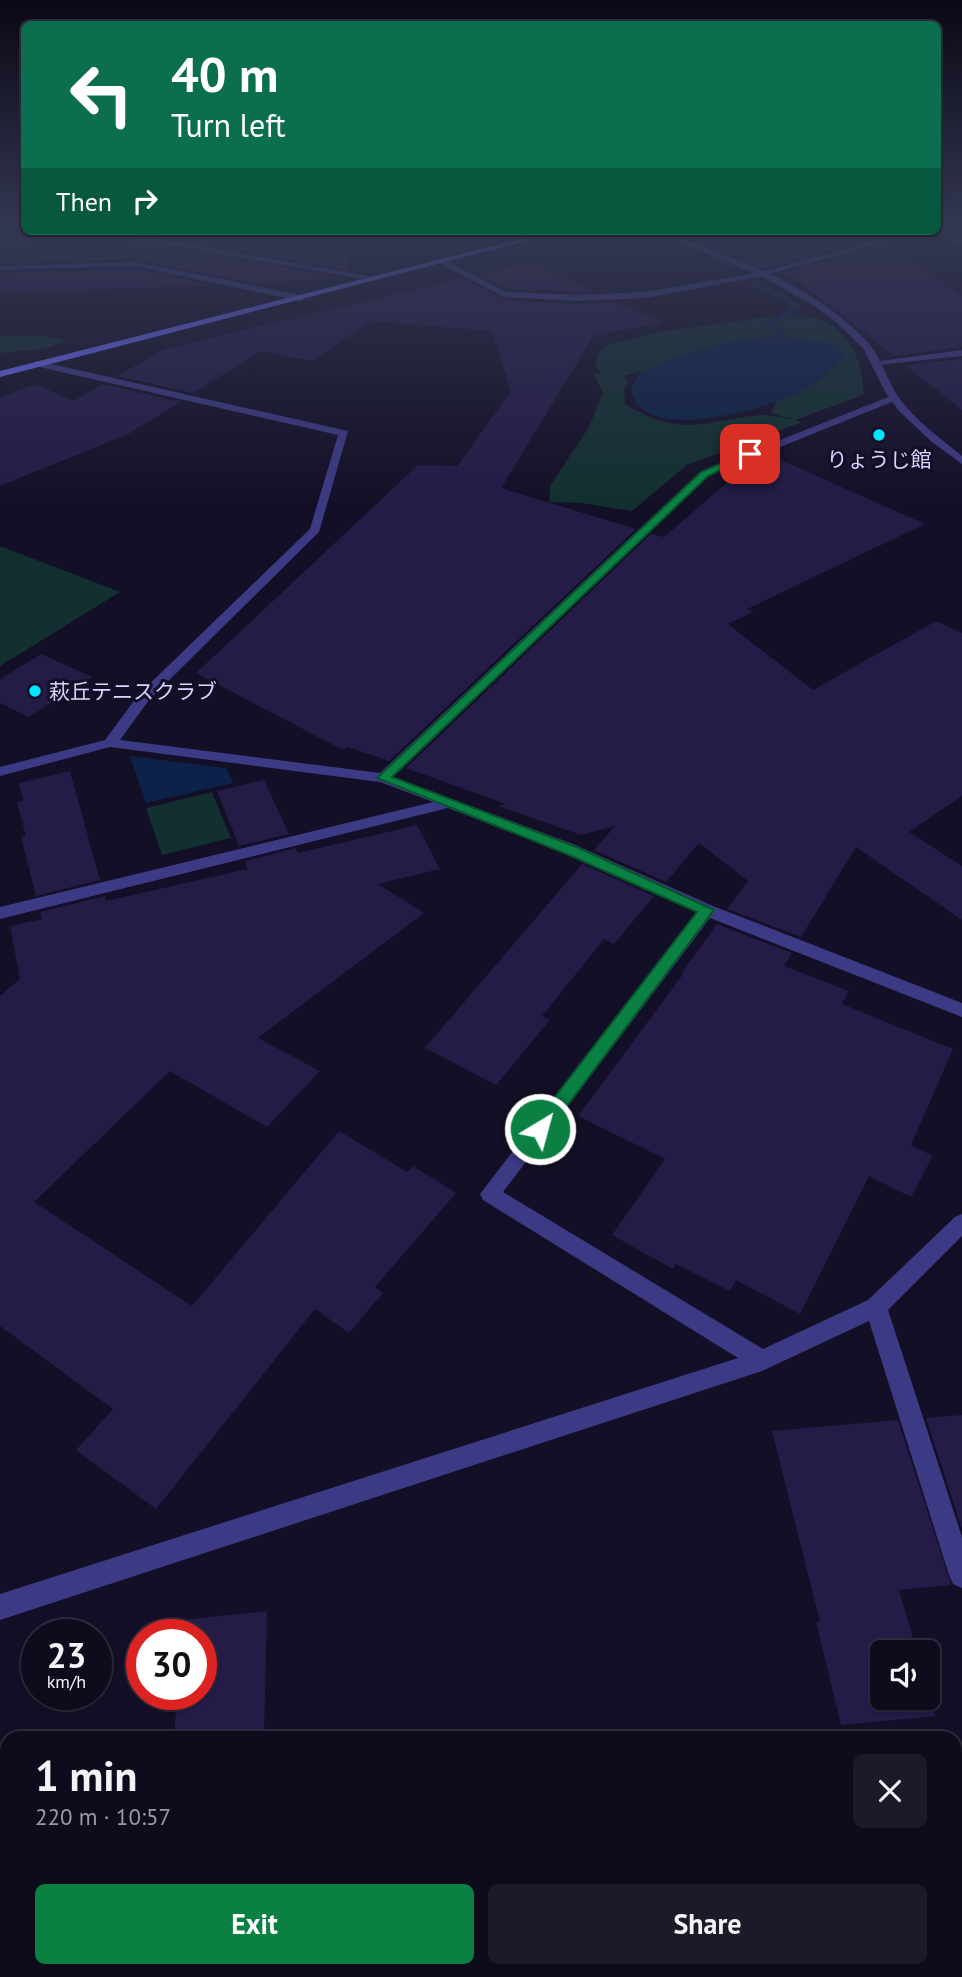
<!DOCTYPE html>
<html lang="en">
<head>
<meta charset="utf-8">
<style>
  :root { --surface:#0e0b1c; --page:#1c1929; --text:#f1f3f6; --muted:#9b9ba3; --line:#2e2b3b; --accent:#0b8043 }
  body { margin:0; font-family:"PT Sans","Noto Sans JP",sans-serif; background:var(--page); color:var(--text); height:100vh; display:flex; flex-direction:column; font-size:26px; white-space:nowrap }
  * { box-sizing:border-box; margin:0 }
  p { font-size:23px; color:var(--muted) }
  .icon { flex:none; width:38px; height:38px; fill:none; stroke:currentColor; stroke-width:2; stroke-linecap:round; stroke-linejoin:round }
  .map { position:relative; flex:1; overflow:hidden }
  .drawer { position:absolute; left:0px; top:1731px; width:962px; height:247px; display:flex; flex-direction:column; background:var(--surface); border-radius:21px 21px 0 0; box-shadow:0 2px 5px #0004,0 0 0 2px var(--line) }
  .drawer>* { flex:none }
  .hud { position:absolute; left:21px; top:21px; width:920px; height:214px; border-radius:10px; box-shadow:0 2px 5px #0004,0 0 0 2px var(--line); background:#0b6e4f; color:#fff; overflow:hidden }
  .tools { position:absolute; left:870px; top:1640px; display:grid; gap:14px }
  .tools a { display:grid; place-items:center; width:70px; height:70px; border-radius:10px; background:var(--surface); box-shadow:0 2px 5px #0004,0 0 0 2px var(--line); font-size:35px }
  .speed { position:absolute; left:21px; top:1619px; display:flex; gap:14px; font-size:35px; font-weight:700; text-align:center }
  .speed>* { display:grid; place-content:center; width:91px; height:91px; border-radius:50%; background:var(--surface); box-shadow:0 2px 5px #0004,0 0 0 2px var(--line); line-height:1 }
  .speed small { font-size:18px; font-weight:400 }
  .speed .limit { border:10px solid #d22; background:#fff; color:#111 }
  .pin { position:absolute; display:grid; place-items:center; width:60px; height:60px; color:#fff; margin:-30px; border-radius:14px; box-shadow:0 4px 10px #0006 }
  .me { position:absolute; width:77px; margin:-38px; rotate:37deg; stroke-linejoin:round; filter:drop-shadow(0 0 5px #0008) }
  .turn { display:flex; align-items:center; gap:24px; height:147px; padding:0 35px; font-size:32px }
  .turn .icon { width:91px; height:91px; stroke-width:2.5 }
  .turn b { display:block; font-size:49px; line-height:60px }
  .then { display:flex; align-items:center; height:66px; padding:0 35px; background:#0003; gap:14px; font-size:26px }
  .round { display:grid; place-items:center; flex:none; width:74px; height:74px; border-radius:10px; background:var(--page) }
  .head { display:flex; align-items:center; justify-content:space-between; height:119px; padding:0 35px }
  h1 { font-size:42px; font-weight:700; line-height:52px }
  .button { display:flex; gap:14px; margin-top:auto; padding:14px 35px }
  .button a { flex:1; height:80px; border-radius:10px; background:var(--accent); color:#fff; font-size:28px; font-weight:700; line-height:80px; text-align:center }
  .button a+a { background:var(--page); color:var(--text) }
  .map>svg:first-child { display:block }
</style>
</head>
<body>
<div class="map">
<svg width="962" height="1977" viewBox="0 0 962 1977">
  <rect width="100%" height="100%" fill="#130f26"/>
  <g fill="#12302f" fill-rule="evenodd">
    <path d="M767 317C782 318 803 314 818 319 848 328 866 366 863 395L795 420 802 422 687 465 632 511 581 503 549 502 550 486 589 427 603 393 594 374 601 373 596 366 597 355 609 344 666 331ZM706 354 778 398 771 413 792 419C782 419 771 414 760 415 701 422 681 438 625 404L624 389 628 381 624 376Z"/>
    <polygon points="33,335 68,340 44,349 0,353 0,336"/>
    <polygon points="0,546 120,592 0,666"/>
    <polygon points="212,792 231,838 162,855 146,808"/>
  </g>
  <g fill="#0c2248">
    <path d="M783 336 837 345 845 357C834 368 822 380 808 388 774 406 668 439 638 405 635 401 633 394 631 390L639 373C684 353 733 337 783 336Z"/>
    <polygon points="130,756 226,768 233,783 146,803"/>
  </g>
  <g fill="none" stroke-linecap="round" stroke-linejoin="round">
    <g fill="#0c2248" fill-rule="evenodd">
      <polygon points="756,231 769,231 723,244 768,264 768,268 762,268 712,243"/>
      <polygon points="753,281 759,281 803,306 776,324 786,338 780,338 767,323 793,306 753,285"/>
    </g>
  </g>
  <g fill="#241b47">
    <polygon points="88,231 259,231 242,241 348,256 347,270 153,235 115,241 153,245 343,278 253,283 134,259 0,263 0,240"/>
    <polygon points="683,231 869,231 879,237 769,267"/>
    <polygon points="888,244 962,295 962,347 894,356 796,279 783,273"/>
    <polygon points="530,262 595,292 507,289 478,274"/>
    <polygon points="134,269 212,285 0,293 0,273"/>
    <polygon points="463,278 504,300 578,304 617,302 664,323 594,335 501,488 636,529 389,761 348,747 343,750 196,673 418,465 457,466 511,392 492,331 371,321 312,361 261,351 193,393 117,376 165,349"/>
    <polygon points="962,359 962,410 905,365"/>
    <polygon points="36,384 73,401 103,384 180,402 128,434 0,486 0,397"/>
    <polygon points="774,457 925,524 747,609 753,612 728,624 813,690 936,621 962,633 962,796 909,832 962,866 962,920 856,847 801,937 727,909 748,881 699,843 666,882 594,850 615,826 581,835 498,806 506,804 406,768 651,534 664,537 742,470"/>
    <polygon points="41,654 92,677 29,717 0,703 0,679"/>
    <polygon points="70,771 100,880 36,896 21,837 26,836 17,802 23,800 19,783"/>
    <polygon points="264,780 289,834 239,846 217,791"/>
    <polygon points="417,825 440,869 378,884 424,913 258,1038 320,1071 267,1127 170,1071 34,1202 192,1306 339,1131 407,1172 413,1166 456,1193 375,1287 383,1293 349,1333 315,1309 156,1509 76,1450 113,1409 0,1326 0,996 20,979 10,926 42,919 40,912 105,896 106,901 247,869 245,861 296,848 298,853"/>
    <polygon points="582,864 654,896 614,944 604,939 542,1016 550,1020 496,1085 425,1048"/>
    <polygon points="717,924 792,953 784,966 849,991 842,1004 953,1049 911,1145 933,1156 911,1197 869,1176 800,1314 736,1280 730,1291 676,1264 673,1269 612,1235 665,1159 578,1116 684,973 682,972"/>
    <polygon points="962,1415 962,1529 926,1418"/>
    <polygon points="898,1420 951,1585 899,1590 917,1652 882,1652 882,1698 928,1698 928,1690 935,1716 841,1725 816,1622 820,1622 772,1431"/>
    <polygon points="267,1611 264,1738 174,1738 177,1694 201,1694 201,1634 181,1634 182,1620"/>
  </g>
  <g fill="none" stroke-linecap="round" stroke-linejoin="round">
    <g fill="#3d3a85" fill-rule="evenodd">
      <polygon points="938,227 962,241 962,246 936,231"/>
      <polygon points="912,231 925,231 763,276 645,298 578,301 504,297 436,261 443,259 506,292 578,295 645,292 762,272"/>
      <polygon points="153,238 374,277 378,279 374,281 153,242 118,241"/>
      <polygon points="134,262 301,295 305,298 301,301 134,266 0,270 0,266"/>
      <polygon points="962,350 962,356 878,365 873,362"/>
      <polygon points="38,361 348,431 319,532 149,700 120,740 380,773 700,472 891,396 897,396 897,400 708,476 393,777 573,844 713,906 962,1003 962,1017 710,918 503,1192 763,1349 868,1300 955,1217 962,1214 962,1236 888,1310 962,1537 962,1588 953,1584 949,1575 869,1321 762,1371 0,1620 0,1594 738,1358 483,1200 480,1194 697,912 561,852 448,808 0,919 0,907 433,802 380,782 110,747 0,776 0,767 105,740 139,694 310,529 338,435 35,366 35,362"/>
    </g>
    <path fill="#3d3a85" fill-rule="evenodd" d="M651 231H662C733 258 809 282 864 338 881 355 886 379 899 398 916 421 940 438 962 456V464L932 442 899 411 886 393 863 348 836 322 813 305 761 276Z"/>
    <polygon fill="#6f6bff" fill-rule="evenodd" points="552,231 565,231 0,377 0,371"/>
  </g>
  <linearGradient id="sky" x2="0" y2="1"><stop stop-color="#0a0815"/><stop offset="0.45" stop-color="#333752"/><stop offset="1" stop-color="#333752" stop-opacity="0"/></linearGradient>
  <rect width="962" height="504" fill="url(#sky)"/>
  <polygon fill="#0b8043" stroke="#07532c" stroke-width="2" points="747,452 755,454 708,476 392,777 579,848 714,910 546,1134 534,1134 531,1129 534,1124 697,912 569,855 377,778 701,472"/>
  <g fill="#00e5ff" stroke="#130f26" stroke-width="2.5">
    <circle cx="879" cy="435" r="7"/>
    <circle cx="35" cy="691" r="7"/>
  </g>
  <g text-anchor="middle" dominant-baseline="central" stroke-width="6" stroke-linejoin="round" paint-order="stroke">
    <g font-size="21" fill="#d9d4ff" stroke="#130f26">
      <text x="879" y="459">りょうじ館</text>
      <text x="49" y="691" text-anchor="start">萩丘テニスクラブ</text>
    </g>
  </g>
</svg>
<div class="tools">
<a><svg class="icon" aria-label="sound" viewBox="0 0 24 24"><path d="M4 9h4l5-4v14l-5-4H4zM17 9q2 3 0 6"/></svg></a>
</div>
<div class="speed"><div>23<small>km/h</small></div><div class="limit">30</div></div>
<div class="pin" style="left:750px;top:454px;background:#d93025"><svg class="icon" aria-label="arrive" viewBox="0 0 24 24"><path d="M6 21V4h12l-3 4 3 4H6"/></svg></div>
<svg class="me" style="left:540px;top:1129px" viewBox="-20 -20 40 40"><circle r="17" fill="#0b8043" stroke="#fff" stroke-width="3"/><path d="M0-11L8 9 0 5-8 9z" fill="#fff"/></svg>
<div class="hud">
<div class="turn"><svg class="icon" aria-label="left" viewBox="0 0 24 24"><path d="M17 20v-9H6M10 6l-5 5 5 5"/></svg><div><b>40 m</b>Turn left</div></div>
<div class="then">Then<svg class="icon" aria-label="right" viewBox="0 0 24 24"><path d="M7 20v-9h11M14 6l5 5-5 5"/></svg></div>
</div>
<section class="drawer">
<div class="head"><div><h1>1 min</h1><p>220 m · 10:57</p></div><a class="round"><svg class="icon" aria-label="close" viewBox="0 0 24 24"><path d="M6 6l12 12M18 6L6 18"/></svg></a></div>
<div class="button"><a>Exit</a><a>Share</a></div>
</section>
</div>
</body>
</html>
